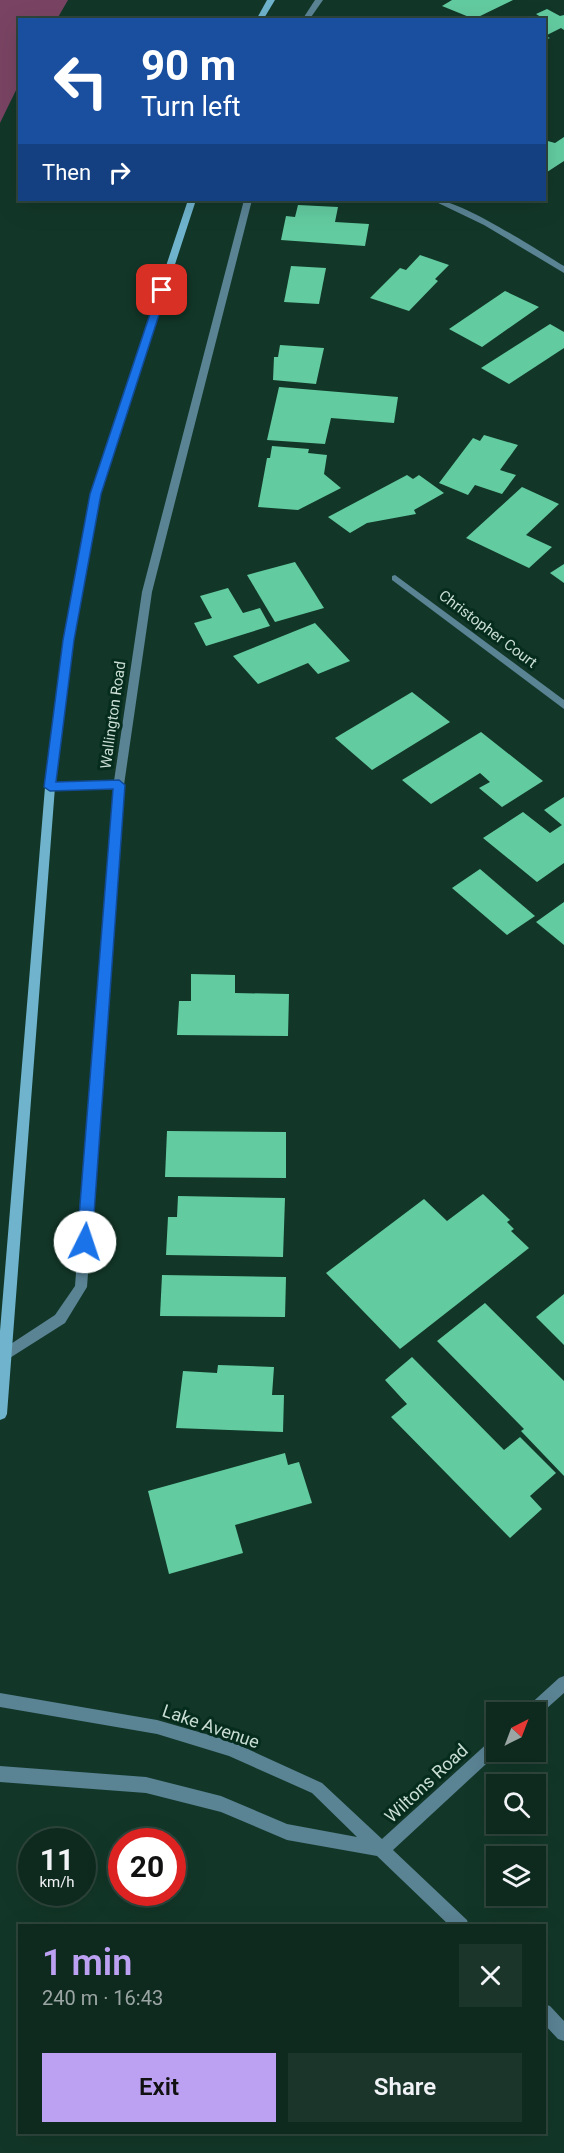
<!DOCTYPE html>
<html lang="en">
<head>
<meta charset="utf-8">
<style>
  :root { --surface:#0e291e; --page:#1c352b; --text:#f1f3f6; --muted:#9ba6a4; --line:#2e453c; --accent:#bca0f2 }
  body { margin:0; font-family:Roboto,sans-serif; background:var(--page); color:var(--text); height:100vh; display:flex; flex-direction:column; font-size:22px; white-space:nowrap }
  * { box-sizing:border-box; margin:0 }
  p { font-size:20px; color:var(--muted) }
  .icon { flex:none; width:33px; height:33px; fill:none; stroke:currentColor; stroke-width:2; stroke-linecap:round; stroke-linejoin:round }
  .map { position:relative; flex:1; overflow:hidden }
  .details { position:absolute; left:18px; top:1924px; width:528px; height:210px; display:flex; flex-direction:column; background:var(--surface); border-radius:0px; box-shadow:0 6px 24px #0002,0 0 0 2px var(--line) }
  .details>* { flex:none }
  .banner { position:absolute; left:18px; top:18px; width:528px; height:183px; border-radius:0px; box-shadow:0 6px 24px #0002,0 0 0 2px var(--line); background:#1a4fa0; color:#fff; overflow:hidden }
  .needle { width:39px; rotate:42deg }
  .buttons { position:absolute; left:486px; top:1702px; display:grid; gap:12px }
  .buttons a { display:grid; place-items:center; width:60px; height:60px; border-radius:0px; background:var(--surface); box-shadow:0 6px 24px #0002,0 0 0 2px var(--line); font-size:30px }
  .speed { position:absolute; left:18px; top:1828px; display:flex; gap:12px; font-size:30px; font-weight:700; text-align:center }
  .speed>* { display:grid; place-content:center; width:78px; height:78px; border-radius:50%; background:var(--surface); box-shadow:0 6px 24px #0002,0 0 0 2px var(--line); line-height:1 }
  .speed small { font-size:15px; font-weight:400 }
  .speed .limit { border:9px solid #d22; background:#fff; color:#111 }
  .pin { position:absolute; display:grid; place-items:center; width:51px; height:51px; color:#fff; margin:-26px; border-radius:12px; box-shadow:0 3px 9px #0006 }
  .me { position:absolute; width:66px; margin:-33px; rotate:4deg; stroke-linejoin:round; filter:drop-shadow(0 0 4px #0008) }
  .turn { display:flex; align-items:center; gap:21px; height:126px; padding:0 24px; font-size:27px }
  .turn .icon { width:78px; height:78px; stroke-width:2.5 }
  .turn b { display:block; font-size:42px; line-height:51px }
  .then { display:flex; align-items:center; height:57px; padding:0 24px; background:#0003; gap:12px; font-size:22px }
  .round { display:grid; place-items:center; flex:none; width:63px; height:63px; border-radius:0px; background:var(--page) }
  .headline { display:flex; align-items:center; justify-content:space-between; height:102px; padding:0 24px }
  h1 { font-size:36px; font-weight:600; line-height:45px; color:var(--accent) }
  .action { display:flex; gap:12px; margin-top:auto; padding:12px 24px }
  .action a { flex:1; height:69px; border-radius:0px; background:var(--accent); color:#111; font-size:24px; font-weight:600; line-height:69px; text-align:center }
  .action a+a { background:var(--page); color:var(--text) }
  .map>svg:first-child { display:block }
</style>
</head>
<body>
<div class="map">
<svg width="564" height="2153" viewBox="0 0 564 2153">
  <rect width="100%" height="100%" fill="#123728"/>
  <polygon fill="#794463" points="0,0 68,0 57,19 20,20 19,84 0,123"/>
  <g fill="#63cba0">
    <polygon points="452,0 513,0 474,19 442,6"/>
    <polygon points="547,9 560,16 564,15 564,30 561,28 545,36 550,38 544,40 544,19 536,14"/>
    <polygon points="564,137 564,161 544,174 544,140 555,143"/>
    <polygon points="298,205 338,207 335,222 369,224 365,246 281,240 286,216 295,217"/>
    <polygon points="420,255 449,265 435,279 438,281 409,311 370,298 400,268 406,270"/>
    <polygon points="291,266 326,268 319,304 284,302"/>
    <polygon points="505,291 539,307 482,347 449,329"/>
    <polygon points="550,324 564,332 564,348 509,384 481,368"/>
    <polygon points="280,345 324,348 316,384 273,380 274,357 278,357"/>
    <polygon points="279,387 398,397 394,423 331,418 325,444 267,440"/>
    <polygon points="484,435 518,445 500,470 516,475 502,494 475,485 468,495 439,483 473,438 480,441"/>
    <polygon points="272,446 309,449 308,453 327,455 324,474 341,488 298,510 258,507 267,458 270,458"/>
    <polygon points="407,475 413,479 419,475 444,493 414,510 416,514 367,523 350,533 328,517"/>
    <polygon points="522,487 559,504 526,535 552,547 529,568 466,538"/>
    <polygon points="295,562 324,608 275,622 247,575"/>
    <polygon points="564,564 564,583 550,573"/>
    <polygon points="228,588 243,613 260,608 270,626 206,646 194,623 212,618 200,596"/>
    <polygon points="315,623 350,661 318,674 308,663 258,684 233,656"/>
    <polygon points="412,692 450,722 372,770 335,738"/>
    <polygon points="481,732 543,781 502,807 479,788 490,782 480,773 431,804 402,780"/>
    <polygon points="564,797 564,863 537,882 483,838 523,812 550,833 562,825 544,810"/>
    <polygon points="480,869 535,916 507,935 452,888"/>
    <polygon points="564,902 564,945 536,922"/>
    <polygon points="191,974 235,975 235,993 289,994 288,1036 177,1035 179,1001 191,1001"/>
    <polygon points="167,1131 286,1132 286,1178 165,1177"/>
    <polygon points="483,1194 510,1220 507,1222 514,1229 511,1231 529,1248 400,1349 326,1273 424,1199 447,1221"/>
    <polygon points="178,1196 285,1198 283,1257 166,1255 168,1217 177,1217"/>
    <polygon points="162,1275 286,1277 285,1317 160,1316"/>
    <polygon points="564,1294 564,1345 536,1317"/>
    <polygon points="485,1303 564,1381 564,1476 521,1431 524,1429 437,1341"/>
    <polygon points="412,1357 504,1450 520,1437 556,1473 530,1496 542,1509 510,1538 391,1417 407,1404 385,1380"/>
    <polygon points="218,1365 274,1367 272,1395 284,1395 283,1432 176,1428 183,1371 217,1373"/>
    <polygon points="285,1453 288,1465 299,1462 312,1503 235,1525 243,1553 169,1574 148,1491"/>
  </g>
  <g fill="none" stroke-linecap="round" stroke-linejoin="round">
    <g fill="#5a8394" fill-rule="evenodd">
      <polygon points="315,0 323,0 309,20 302,20"/>
      <polygon points="244,200 252,200 152,592 124,785 87,1287 65,1323 5,1361 0,1359 0,1351 55,1315 75,1286 113,789 50,791 45,787 50,783 114,781 142,592"/>
    </g>
    <g fill="#5a8394" fill-rule="evenodd">
      <path d="M432 200C458 197 538 251 564 266V273L484 225Z"/>
      <polygon points="395,575 564,700 564,709 392,580 392,576"/>
      <polygon points="564,1676 564,1693 536,1718 536,1713 524,1713 526,1708 559,1678"/>
      <polygon points="0,1693 157,1720 230,1741 322,1783 382,1839 491,1740 496,1738 496,1752 499,1752 393,1850 467,1920 469,1926 450,1926 377,1856 287,1840 221,1812 146,1793 0,1782 0,1766 146,1777 221,1796 287,1824 357,1837 312,1793 229,1756 157,1734 0,1707"/>
      <polygon points="544,2004 550,2006 564,2021 564,2041 558,2039 544,2024"/>
    </g>
    <g fill="#6fb3cd" fill-rule="evenodd">
      <polygon points="267,0 275,0 263,20 256,20"/>
      <polygon points="188,200 196,200 100,494 74,640 55,787 7,1414 5,1418 0,1420 0,1331 45,787 64,640 90,494"/>
    </g>
  </g>
  <polygon fill="#1a73e8" stroke="#114b97" stroke-width="1.5" points="162,287 167,290 101,494 74,640 56,782 119,780 125,785 92,1242 85,1248 77,1242 113,789 50,791 44,787 63,640 90,494 158,290"/>
  <g text-anchor="middle" dominant-baseline="central" stroke-width="6" stroke-linejoin="round" paint-order="stroke">
    <g font-size="15" fill="#caded4" stroke="#062c1e">
      <text transform="translate(488 629) rotate(37)">Christopher Court</text>
      <text transform="translate(113 715) rotate(-82)">Wallington Road</text>
    </g>
    <g font-size="18" fill="#caded4" stroke="#062c1e">
      <text transform="translate(211 1726) rotate(19)">Lake Avenue</text>
      <text transform="translate(426 1783) rotate(-43)">Wiltons Road</text>
    </g>
  </g>
</svg>
<div class="buttons">
<a><svg class="needle" viewBox="-14 -14 28 28"><path d="M0-13l5 13h-10z" fill="#e53935"/><path d="M0 13l5-13h-10z" fill="#9ba6a4"/></svg></a>
<a><svg class="icon" aria-label="search" viewBox="0 0 24 24"><circle cx="10" cy="10" r="6"/><path d="M15 15l6 6"/></svg></a>
<a><svg class="icon" aria-label="layers" viewBox="0 0 24 24"><path d="M12 4l9 5-9 5-9-5zM3 14l9 5 9-5"/></svg></a>
</div>
<div class="speed"><div>11<small>km/h</small></div><div class="limit">20</div></div>
<div class="pin" style="left:162px;top:290px;background:#d93025"><svg class="icon" aria-label="arrive" viewBox="0 0 24 24"><path d="M6 21V4h12l-3 4 3 4H6"/></svg></div>
<svg class="me" style="left:85px;top:1242px" viewBox="-20 -20 40 40"><circle r="19" fill="#fff"/><path d="M0-13L10 11 0 6-10 11z" fill="#1a73e8"/></svg>
<div class="banner">
<div class="turn"><svg class="icon" aria-label="left" viewBox="0 0 24 24"><path d="M17 20v-9H6M10 6l-5 5 5 5"/></svg><div><b>90 m</b>Turn left</div></div>
<div class="then">Then<svg class="icon" aria-label="right" viewBox="0 0 24 24"><path d="M7 20v-9h11M14 6l5 5-5 5"/></svg></div>
</div>
<section class="details">
<div class="headline"><div><h1>1 min</h1><p>240 m · 16:43</p></div><a class="round"><svg class="icon" aria-label="close" viewBox="0 0 24 24"><path d="M6 6l12 12M18 6L6 18"/></svg></a></div>
<div class="action"><a>Exit</a><a>Share</a></div>
</section>
</div>
</body>
</html>
